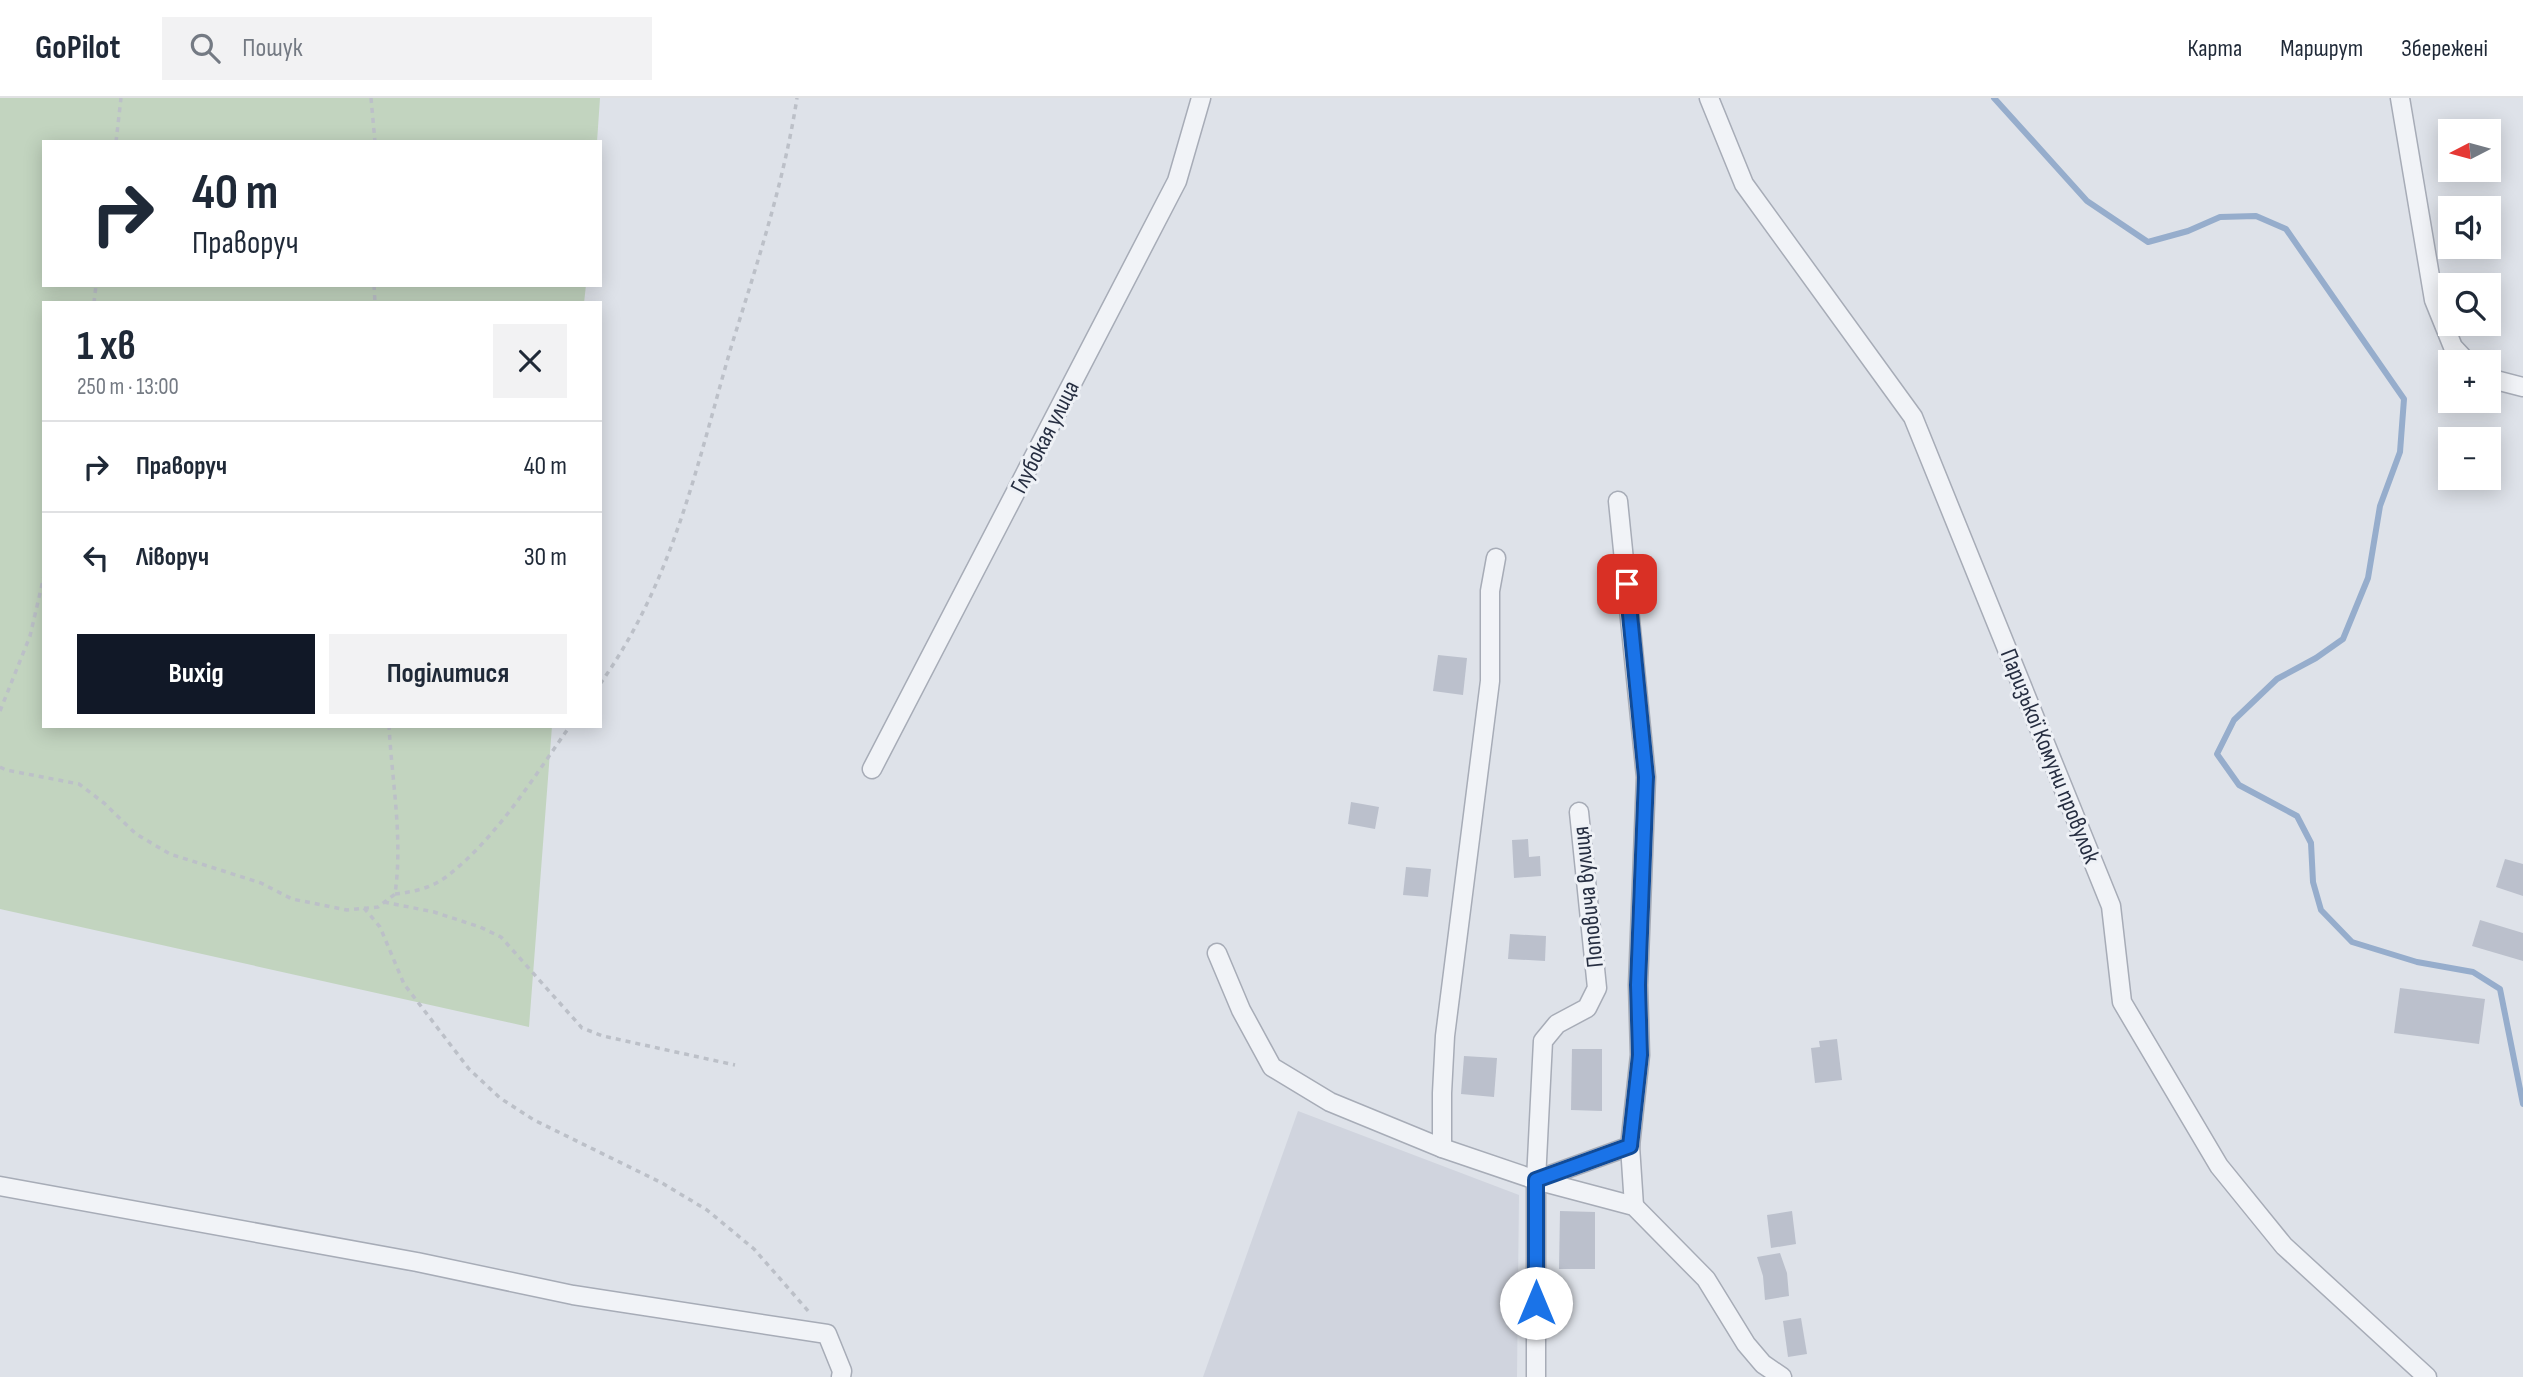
<!DOCTYPE html>
<html lang="uk">
<head>
<meta charset="utf-8">
<style>
  :root { --surface:#fff; --page:#f2f2f3; --text:#1f2937; --muted:#747a83; --line:#e0e1e3; --accent:#111827 }
  body { margin:0; font-family:"Sofia Sans Condensed",sans-serif; background:var(--page); color:var(--text); height:100vh; display:flex; flex-direction:column; font-size:26px; white-space:nowrap }
  * { box-sizing:border-box; margin:0 }
  p { font-size:23px; color:var(--muted) }
  .icon { flex:none; width:38px; height:38px; fill:none; stroke:currentColor; stroke-width:2; stroke-linecap:round; stroke-linejoin:round }
  .map { position:relative; flex:1; overflow:hidden }
  .side { position:absolute; left:42px; top:203px; width:560px; height:427px; display:flex; flex-direction:column; background:var(--surface); border-radius:0px; box-shadow:0 4px 18px #0003 }
  .side>* { flex:none }
  .banner { position:absolute; left:42px; top:42px; width:560px; height:147px; border-radius:0px; box-shadow:0 4px 18px #0003; background:#fff; color:var(--text); overflow:hidden }
  .needle { width:46px; rotate:264deg }
  .controls { position:absolute; left:2438px; top:21px; display:grid; gap:14px }
  .controls a { display:grid; place-items:center; width:63px; height:63px; border-radius:0px; background:var(--surface); box-shadow:0 4px 18px #0003; font-size:35px }
  .pin { position:absolute; display:grid; place-items:center; width:60px; height:60px; color:#fff; margin:-30px; border-radius:14px; box-shadow:0 4px 10px #0006 }
  .me { position:absolute; width:77px; margin:-38px; rotate:0deg; stroke-linejoin:round; filter:drop-shadow(0 0 5px #0008) }
  .turn { display:flex; align-items:center; gap:24px; height:147px; padding:0 35px; font-size:32px }
  .turn .icon { width:91px; height:91px; stroke-width:2.5 }
  .turn b { display:block; font-size:49px; line-height:60px }
  .round { display:grid; place-items:center; flex:none; width:74px; height:74px; border-radius:0px; background:var(--page) }
  .head { display:flex; align-items:center; justify-content:space-between; height:119px; padding:0 35px }
  h1 { font-size:42px; font-weight:700; line-height:52px }
  .primary-button { display:flex; gap:14px; margin-top:auto; padding:14px 35px }
  .primary-button a { flex:1; height:80px; border-radius:0px; background:var(--accent); color:#fff; font-size:28px; font-weight:700; line-height:80px; text-align:center }
  .primary-button a+a { background:var(--page); color:var(--text) }
  ul { padding:0; list-style:none }
  li { display:flex; align-items:center; gap:21px; height:91px; padding:0 35px; border-top:2px solid var(--line) }
  li div { flex:1 }
  li b { display:block; font-size:26px }
  li em { font-style:normal }
  header { display:flex; align-items:center; gap:42px; box-sizing:border-box; height:98px; padding:0 35px; background:var(--surface); border-bottom:2px solid var(--line) }
  header strong { font-size:33px }
  nav { display:flex; gap:38px; margin-inline-start:auto; font-size:24px }
  .search { width:490px; height:63px; background:var(--page); display:flex; align-items:center; gap:18px; box-sizing:border-box; padding:0 24px; border-radius:0px; color:var(--muted); font-size:26px }
  .map>svg:first-child { display:block }
</style>
</head>
<body>
<header>
<strong>GoPilot</strong>
<div class="search"><svg class="icon" aria-label="search" viewBox="0 0 24 24"><circle cx="10" cy="10" r="6"/><path d="M15 15l6 6"/></svg>Пошук</div>
<nav><a>Карта</a><a>Маршрут</a><a>Збережені</a></nav>
</header>
<div class="map">
<svg width="2523" height="1279" viewBox="0 0 2523 1279">
  <rect width="100%" height="100%" fill="#dee2e9"/>
  <polygon fill="#d0d4de" points="1298,1013 1519,1097 1517,1279 1203,1279"/>
  <polygon fill="#c2d4bf" points="0,0 600,0 597,44 44,44 44,187 586,187 584,205 44,205 44,628 552,628 529,929 0,811"/>
  <g fill="none" stroke-linecap="round" stroke-linejoin="round">
    <polyline stroke="#96adcc" stroke-width="6" points="1994,0 2087,103 2148,144 2188,133 2220,119 2256,118 2286,131 2404,301 2400,354 2380,408 2368,480 2343,541 2316,560 2277,581 2234,622 2217,656 2239,687 2297,718 2311,745 2313,784 2321,812 2352,844 2417,864 2473,874 2500,891 2523,1006"/>
  </g>
  <g fill="#bbc0cc">
    <polygon points="1438,557 1467,560 1463,597 1433,593"/>
    <polygon points="1351,704 1379,709 1375,731 1348,726"/>
    <polygon points="1528,741 1529,759 1540,758 1541,778 1514,780 1512,742"/>
    <polygon points="2505,761 2523,766 2523,798 2496,789"/>
    <polygon points="1406,769 1431,771 1428,799 1403,797"/>
    <polygon points="2480,822 2523,835 2523,863 2472,848"/>
    <polygon points="1510,836 1546,838 1545,863 1508,861"/>
    <polygon points="2400,890 2485,901 2479,946 2394,935"/>
    <polygon points="1837,941 1842,982 1815,985 1811,950 1820,949 1819,943"/>
    <polygon points="1572,951 1602,951 1602,1013 1571,1012"/>
    <polygon points="1464,958 1497,960 1494,999 1461,996"/>
    <polygon points="1560,1113 1595,1114 1595,1171 1559,1171"/>
    <polygon points="1792,1113 1796,1146 1771,1150 1767,1117"/>
    <polygon points="1780,1155 1787,1175 1789,1198 1765,1202 1763,1178 1757,1159"/>
    <polygon points="1801,1220 1807,1256 1788,1259 1783,1223"/>
  </g>
  <g fill="none" stroke-linecap="round" stroke-linejoin="round">
    <g stroke="#a7acb7" stroke-width="21">
      <g id="minor">
        <polyline points="1709,0 1744,86 1913,319 2111,808 2122,904 2219,1068 2284,1148 2427,1279"/>
        <polyline points="2400,0 2434,202 2453,249 2467,264"/>
        <polyline points="2488,280 2523,289"/>
        <polyline points="1618,403 1646,679 1638,887 1640,957 1630,1048 1634,1108"/>
        <polyline points="872,671 1177,83 1201,0"/>
        <polyline points="1217,855 1241,912 1272,969 1330,1004 1442,1050 1536,1082"/>
        <polyline points="1630,1048 1536,1082 1634,1108 1706,1181 1746,1246 1763,1266 1782,1279"/>
        <polyline points="1442,1050 1442,995 1445,938 1490,583 1490,493 1496,460"/>
        <polyline points="0,1088 417,1164 573,1197 827,1236 842,1273 841,1279"/>
        <polyline points="1536,1279 1536,1082 1543,943 1557,926 1587,910 1597,890 1579,714"/>
      </g>
    </g>
    <g stroke="#bcc0c8" stroke-width="3.5" stroke-dasharray="5 5" stroke-linecap="butt">
      <polyline points="371,0 375,44"/>
      <polyline points="116,44 121,0"/>
      <polyline points="374,187 375,205"/>
      <polyline points="94,205 96,187"/>
      <path d="M600 586C674 482 697 366 732 246 757 166 784 84 797 0"/>
      <polyline points="0,613 30,538 44,478"/>
      <path d="M0 669 6 672 79 686 104 705 136 736 170 756 261 785 292 801 347 812 378 809 395 796C403 740 392 684 389 628"/>
      <path d="M395 796C413 794 431 790 446 779 497 740 533 680 570 628"/>
      <polyline points="384,804 434,814 480,829 501,839 582,930 603,938 735,967"/>
      <polyline points="364,810 380,829 404,886 469,971 500,1000 534,1022 662,1085 707,1112 754,1151 810,1215"/>
    </g>
    <use href="#minor" stroke="#f1f3f7" stroke-width="18"/>
  </g>
  <g fill="none" stroke-linecap="round" stroke-linejoin="round">
    <g stroke="#114b97" stroke-width="18">
      <polyline id="route" points="1536,1205 1536,1082 1630,1048 1640,957 1638,887 1646,679 1627,486"/>
    </g>
    <use href="#route" stroke="#1a73e8" stroke-width="12"/>
  </g>
  <g text-anchor="middle" dominant-baseline="central" stroke-width="6" stroke-linejoin="round" paint-order="stroke">
    <g font-size="24" fill="#262e41" stroke="#eef1f6">
      <text transform="translate(1045 339) rotate(-63)">Глубокая улица</text>
      <text transform="translate(2050 658) rotate(68)">Паризької Комуни провулок</text>
      <text transform="translate(1588 799) rotate(-96)">Поповича вулиця</text>
    </g>
  </g>
</svg>
<div class="controls">
<a><svg class="needle" viewBox="-14 -14 28 28"><path d="M0-13l5 13h-10z" fill="#e53935"/><path d="M0 13l5-13h-10z" fill="#747a83"/></svg></a>
<a><svg class="icon" aria-label="sound" viewBox="0 0 24 24"><path d="M4 9h4l5-4v14l-5-4H4zM17 9q2 3 0 6"/></svg></a>
<a><svg class="icon" aria-label="search" viewBox="0 0 24 24"><circle cx="10" cy="10" r="6"/><path d="M15 15l6 6"/></svg></a>
<a>+</a>
<a>−</a>
</div>
<div class="pin" style="left:1627px;top:486px;background:#d93025"><svg class="icon" aria-label="arrive" viewBox="0 0 24 24"><path d="M6 21V4h12l-3 4 3 4H6"/></svg></div>
<svg class="me" style="left:1536px;top:1205px" viewBox="-20 -20 40 40"><circle r="19" fill="#fff"/><path d="M0-13L10 11 0 6-10 11z" fill="#1a73e8"/></svg>
<div class="banner">
<div class="turn"><svg class="icon" aria-label="right" viewBox="0 0 24 24"><path d="M7 20v-9h11M14 6l5 5-5 5"/></svg><div><b>40 m</b>Праворуч</div></div>
</div>
<section class="side">
<div class="head"><div><h1>1 хв</h1><p>250 m · 13:00</p></div><a class="round"><svg class="icon" aria-label="close" viewBox="0 0 24 24"><path d="M6 6l12 12M18 6L6 18"/></svg></a></div>
<ul>
<li><svg class="icon" aria-label="right" viewBox="0 0 24 24"><path d="M7 20v-9h11M14 6l5 5-5 5"/></svg><div><b>Праворуч</b></div><em>40 m</em></li>
<li><svg class="icon" aria-label="left" viewBox="0 0 24 24"><path d="M17 20v-9H6M10 6l-5 5 5 5"/></svg><div><b>Ліворуч</b></div><em>30 m</em></li>
</ul>
<div class="primary-button"><a>Вихід</a><a>Поділитися</a></div>
</section>
</div>
</body>
</html>
